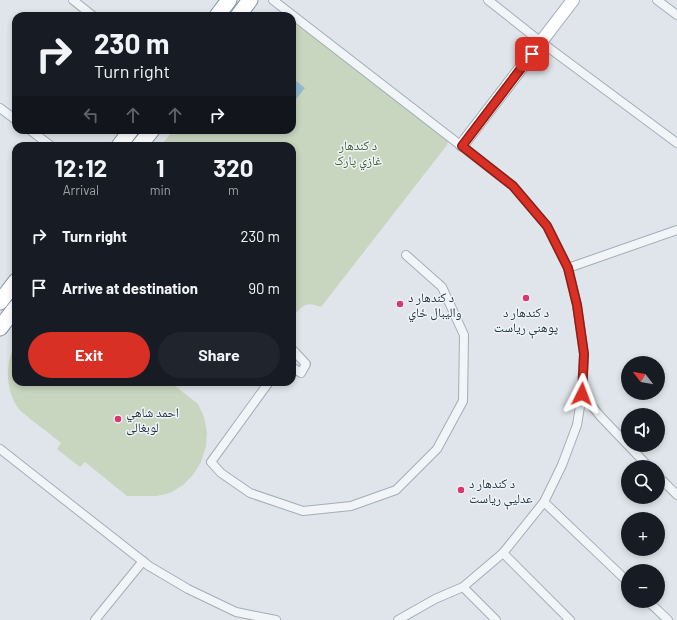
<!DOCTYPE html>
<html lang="en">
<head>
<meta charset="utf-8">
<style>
  :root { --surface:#171b24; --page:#20242c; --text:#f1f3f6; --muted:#9ea1a6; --accent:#d93025 }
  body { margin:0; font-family:Barlow,"Noto Naskh Arabic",sans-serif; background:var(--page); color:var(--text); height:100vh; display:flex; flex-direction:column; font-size:15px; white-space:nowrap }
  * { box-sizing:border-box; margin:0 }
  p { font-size:13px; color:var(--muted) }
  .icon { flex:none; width:22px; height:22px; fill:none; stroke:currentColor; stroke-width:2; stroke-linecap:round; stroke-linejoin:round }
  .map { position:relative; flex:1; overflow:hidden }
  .side { position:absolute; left:12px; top:142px; width:284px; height:244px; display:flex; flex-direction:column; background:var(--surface); border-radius:12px; box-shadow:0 2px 6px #0003 }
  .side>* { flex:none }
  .hud { position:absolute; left:12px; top:12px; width:284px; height:122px; border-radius:12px; box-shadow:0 2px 6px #0003; background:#171b24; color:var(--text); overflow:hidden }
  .needle { width:26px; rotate:301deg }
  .fabs { position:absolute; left:621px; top:356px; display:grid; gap:8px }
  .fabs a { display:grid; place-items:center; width:44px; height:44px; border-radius:50%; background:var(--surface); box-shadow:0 2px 6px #0003; font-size:20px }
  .pin { position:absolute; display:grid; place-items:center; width:34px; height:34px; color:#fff; margin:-17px; border-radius:8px; box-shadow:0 2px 6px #0006 }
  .me { position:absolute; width:44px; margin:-22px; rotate:3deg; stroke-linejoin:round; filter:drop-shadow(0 0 3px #0008) }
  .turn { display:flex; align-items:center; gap:14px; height:84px; padding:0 16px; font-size:18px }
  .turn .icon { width:52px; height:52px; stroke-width:2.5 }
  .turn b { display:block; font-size:28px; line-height:34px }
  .lanes { display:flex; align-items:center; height:38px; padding:0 16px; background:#0003; justify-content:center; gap:20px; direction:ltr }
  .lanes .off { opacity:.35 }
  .eta { display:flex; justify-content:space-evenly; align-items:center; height:68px; text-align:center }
  .eta b { font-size:24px; font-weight:700; line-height:28px }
  .button { display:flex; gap:8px; margin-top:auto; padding:8px 16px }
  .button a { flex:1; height:46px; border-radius:24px; background:var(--accent); color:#fff; font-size:16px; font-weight:700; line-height:46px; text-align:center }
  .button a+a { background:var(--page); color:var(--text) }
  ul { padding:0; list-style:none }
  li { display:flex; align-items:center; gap:12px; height:52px; padding:0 16px }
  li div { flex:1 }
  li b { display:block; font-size:15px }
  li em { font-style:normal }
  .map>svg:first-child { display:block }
</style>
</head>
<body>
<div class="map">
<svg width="677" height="620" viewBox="0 0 677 620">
  <rect width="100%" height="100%" fill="#dfe5ea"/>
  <g fill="#c8d5bf">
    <path d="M292 21 447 138 448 141 447 145 321 307C308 302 304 304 295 314L292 312V146H161L173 130H292Z"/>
    <path d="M16 342V382H170L198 404 204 417 207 432 206 446 201 462 193 475 183 485 170 493 157 496H127L85 462 80 467 57 449 61 443C51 435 40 426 29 418 26 415 20 411 18 408 5 389 5 362 16 342Z"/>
  </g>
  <polygon fill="#95bbce" points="292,78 305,88 292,104"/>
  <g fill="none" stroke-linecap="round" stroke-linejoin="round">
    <g stroke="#a4adb5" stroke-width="10">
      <g id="street">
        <polyline points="73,0 93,16"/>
        <polyline points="273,0 513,186 547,226 568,268 577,305 584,354 582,394 577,425 562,465 544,502 503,553 463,587 435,599 398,620"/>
        <polyline points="488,0 541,42 677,143"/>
        <polyline points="657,0 677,15"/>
        <polyline points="0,108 16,120"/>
        <polyline points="30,130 51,146"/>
        <polyline points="568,268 677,230"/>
        <polyline points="292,349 306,364 301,373 292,367"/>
        <polyline points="269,382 211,462 221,473 250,493 303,511 351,506 396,490 437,449 463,401 464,335 442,287 406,255"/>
        <polyline points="582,394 601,417 649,467"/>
        <polyline points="0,449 149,566 188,589 236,612 276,620"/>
        <polyline points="658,476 677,495"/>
        <polyline points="544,502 628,582"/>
        <polyline points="503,553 570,620"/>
        <polyline points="463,587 496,620"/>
        <polyline points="648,601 668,620"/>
        <polyline points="95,620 143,561"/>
      </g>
    </g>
    <g stroke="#a4adb5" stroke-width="14">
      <polyline id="secondary" points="462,145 573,0"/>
    </g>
    <g stroke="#8496a2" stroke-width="17">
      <g id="highway">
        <polyline points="217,16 229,0"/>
        <polyline points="238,16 250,0"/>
        <polyline points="119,146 131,130"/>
        <polyline points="139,146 152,130"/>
        <polyline points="0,302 16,281"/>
        <polyline points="0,328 16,307"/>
      </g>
    </g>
    <use href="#street" stroke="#f2f5f8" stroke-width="8"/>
    <use href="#secondary" stroke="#fff" stroke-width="12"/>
    <use href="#highway" stroke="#fff" stroke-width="15"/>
  </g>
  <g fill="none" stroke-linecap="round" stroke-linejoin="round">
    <g stroke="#8d1f18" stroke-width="10">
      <polyline id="route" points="532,54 462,146 513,186 547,226 568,268 577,305 584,354 582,394"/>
    </g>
    <use href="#route" stroke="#d93025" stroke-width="7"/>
  </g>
  <g fill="#dd356e" stroke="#eef4f7" stroke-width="1.5">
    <circle cx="526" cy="298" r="4"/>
    <circle cx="400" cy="304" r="4"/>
    <circle cx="118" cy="419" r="4"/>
    <circle cx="461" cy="490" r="4"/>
  </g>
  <g text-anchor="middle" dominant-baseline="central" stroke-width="3" stroke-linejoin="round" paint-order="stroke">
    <g font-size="13" fill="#436031" stroke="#eef4f7">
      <text x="358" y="145">د کندهار<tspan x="358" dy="15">غازي پارک</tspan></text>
    </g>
    <g font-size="13" fill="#263643" stroke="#eef4f7" text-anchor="start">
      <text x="408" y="297">د کندهار د<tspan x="408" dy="15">واليبال ځاي</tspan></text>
      <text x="526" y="312" text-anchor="middle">د کندهار د<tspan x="526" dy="15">پوهنې رياست</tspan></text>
      <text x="126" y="412">احمد شاهي<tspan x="126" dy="15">لوبغالی</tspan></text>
      <text x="469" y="483">د کندهار د<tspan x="469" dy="15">عدلیې رياست</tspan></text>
    </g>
  </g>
</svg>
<div class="fabs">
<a><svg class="needle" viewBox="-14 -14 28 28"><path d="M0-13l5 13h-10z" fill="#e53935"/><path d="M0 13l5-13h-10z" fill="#9ea1a6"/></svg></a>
<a><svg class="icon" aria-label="sound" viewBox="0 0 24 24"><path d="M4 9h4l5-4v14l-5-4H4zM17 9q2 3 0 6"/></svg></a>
<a><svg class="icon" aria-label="search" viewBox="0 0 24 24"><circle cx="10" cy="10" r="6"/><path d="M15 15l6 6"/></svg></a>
<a>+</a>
<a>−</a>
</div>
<div class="pin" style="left:532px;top:54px;background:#d93025"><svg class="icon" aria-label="arrive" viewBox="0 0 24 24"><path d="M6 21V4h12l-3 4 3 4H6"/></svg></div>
<svg class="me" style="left:582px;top:394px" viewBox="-20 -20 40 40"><path d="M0-17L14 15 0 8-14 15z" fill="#d93025" stroke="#fff" stroke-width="4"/></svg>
<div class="hud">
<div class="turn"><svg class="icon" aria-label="right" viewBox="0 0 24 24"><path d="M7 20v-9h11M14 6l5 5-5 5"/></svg><div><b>230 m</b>Turn right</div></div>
<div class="lanes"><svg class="icon off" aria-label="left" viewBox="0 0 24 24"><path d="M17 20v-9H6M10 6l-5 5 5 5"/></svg><svg class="icon off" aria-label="ahead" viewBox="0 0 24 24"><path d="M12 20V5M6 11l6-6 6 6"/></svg><svg class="icon off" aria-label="ahead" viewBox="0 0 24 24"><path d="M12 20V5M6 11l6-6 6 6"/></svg><svg class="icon" aria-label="right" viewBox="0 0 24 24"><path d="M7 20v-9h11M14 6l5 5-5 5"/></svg></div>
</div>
<section class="side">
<div class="eta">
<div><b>12:12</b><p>Arrival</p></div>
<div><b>1</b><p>min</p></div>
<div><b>320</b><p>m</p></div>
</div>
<ul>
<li><svg class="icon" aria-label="right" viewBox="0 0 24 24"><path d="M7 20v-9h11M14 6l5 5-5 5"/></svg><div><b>Turn right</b></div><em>230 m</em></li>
<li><svg class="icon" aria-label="arrive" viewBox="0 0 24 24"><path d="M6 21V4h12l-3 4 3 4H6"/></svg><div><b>Arrive at destination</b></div><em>90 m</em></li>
</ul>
<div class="button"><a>Exit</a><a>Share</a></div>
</section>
</div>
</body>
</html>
